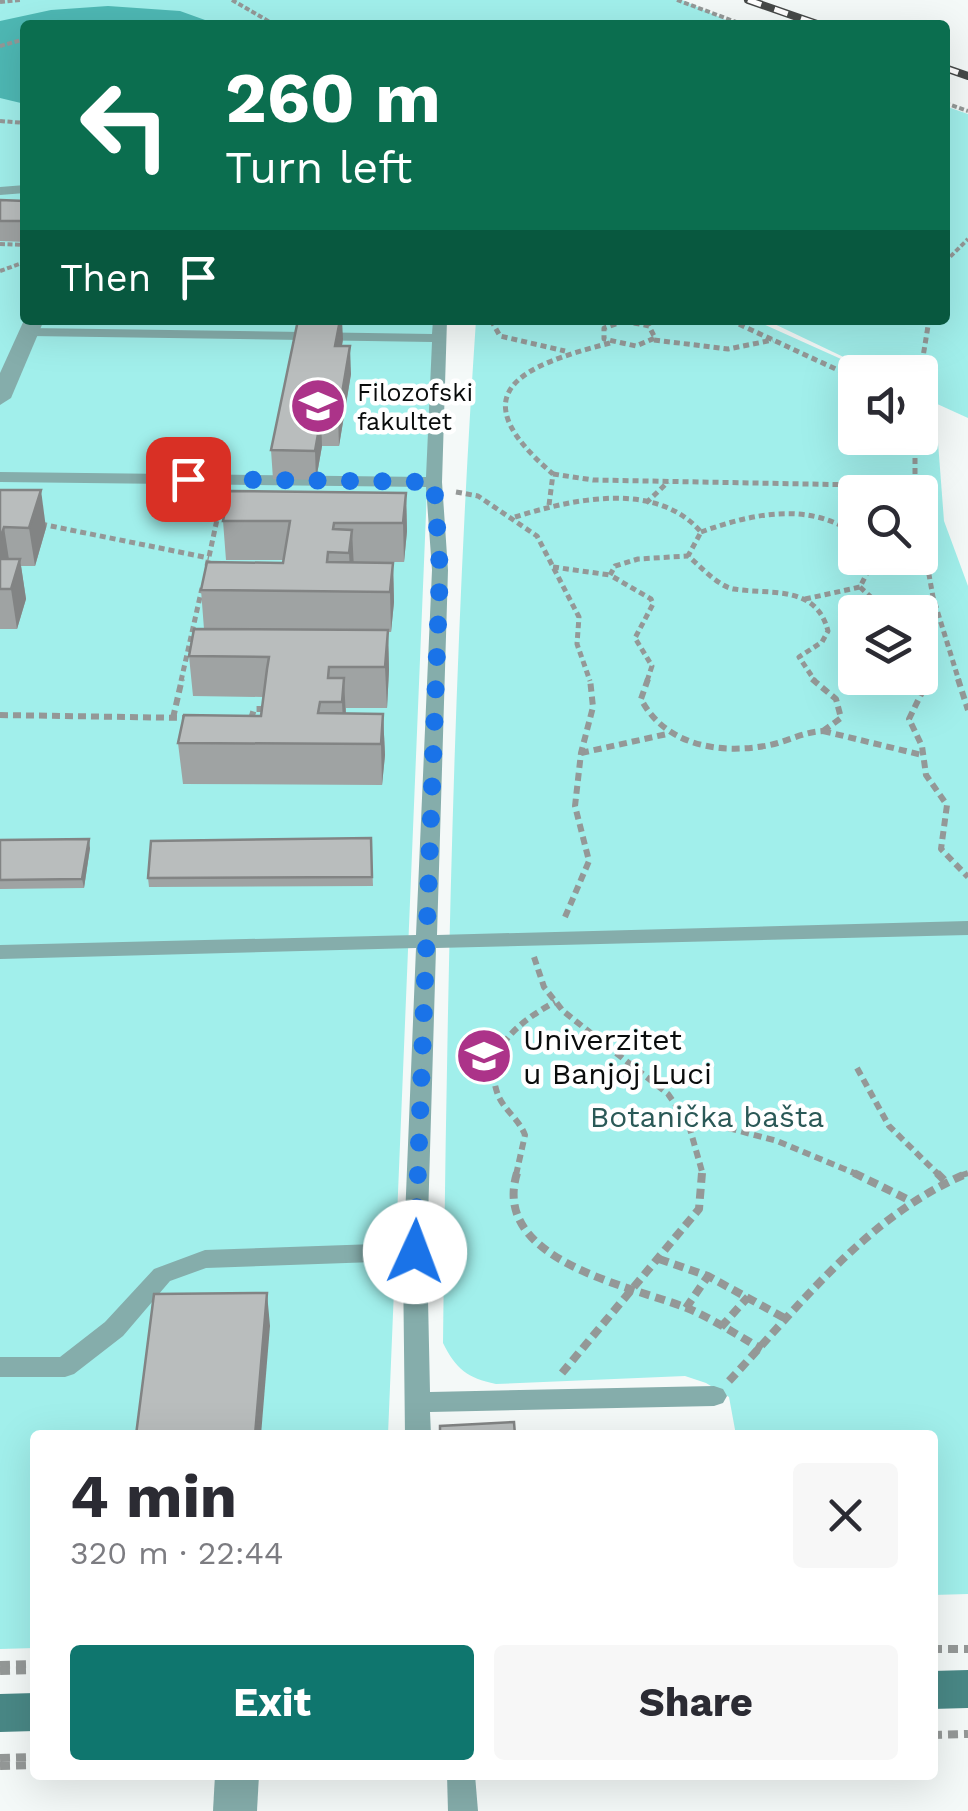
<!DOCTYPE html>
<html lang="en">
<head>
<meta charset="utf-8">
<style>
  :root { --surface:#fff; --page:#f7f7f7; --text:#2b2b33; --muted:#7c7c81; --accent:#0f766e }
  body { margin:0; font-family:"Work Sans",sans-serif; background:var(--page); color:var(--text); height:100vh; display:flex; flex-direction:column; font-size:38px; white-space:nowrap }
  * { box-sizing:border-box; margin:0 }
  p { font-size:32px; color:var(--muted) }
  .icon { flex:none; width:55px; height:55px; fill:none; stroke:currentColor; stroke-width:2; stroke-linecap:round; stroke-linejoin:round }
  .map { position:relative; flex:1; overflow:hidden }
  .sheet { position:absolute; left:30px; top:1430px; width:908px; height:350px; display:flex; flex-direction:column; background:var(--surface); border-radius:10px; box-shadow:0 10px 40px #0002 }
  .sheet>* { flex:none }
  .top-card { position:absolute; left:20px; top:20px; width:930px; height:305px; border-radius:10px; box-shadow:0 10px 40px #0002; background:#0b6e4f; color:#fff; overflow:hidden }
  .fabs { position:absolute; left:838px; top:355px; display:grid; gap:20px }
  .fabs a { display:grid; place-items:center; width:100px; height:100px; border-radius:10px; background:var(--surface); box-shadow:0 10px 40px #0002; font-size:50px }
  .pin { position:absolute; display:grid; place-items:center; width:85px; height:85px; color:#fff; margin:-42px; border-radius:20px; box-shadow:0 5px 15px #0006 }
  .me { position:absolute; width:110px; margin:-55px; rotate:2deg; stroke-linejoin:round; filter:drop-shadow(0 0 8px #0008) }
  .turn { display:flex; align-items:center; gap:35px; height:210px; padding:0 40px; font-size:45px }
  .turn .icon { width:130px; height:130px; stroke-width:2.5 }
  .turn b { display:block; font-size:70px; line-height:85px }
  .then { display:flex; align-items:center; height:95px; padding:0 40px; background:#0003; gap:20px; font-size:38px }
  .round { display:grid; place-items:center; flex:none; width:105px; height:105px; border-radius:10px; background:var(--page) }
  .head { display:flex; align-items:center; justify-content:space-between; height:170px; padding:0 40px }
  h1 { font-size:60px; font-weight:700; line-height:75px }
  .button { display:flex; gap:20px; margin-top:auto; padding:20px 40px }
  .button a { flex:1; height:115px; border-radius:10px; background:var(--accent); color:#fff; font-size:40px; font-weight:700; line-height:115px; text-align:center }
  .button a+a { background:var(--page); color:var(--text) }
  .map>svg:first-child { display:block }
</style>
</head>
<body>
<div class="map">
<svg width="968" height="1811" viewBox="0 0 968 1811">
  <rect width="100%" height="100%" fill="#f4f9f8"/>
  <g fill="#a1efeb" fill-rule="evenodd">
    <polygon points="0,0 682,0 737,25 25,25 25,320 434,320 388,1435 35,1435 35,1648 0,1649"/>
    <path d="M945 106 968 114V418L935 403 944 521 968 586V1594L933 1595 932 1435H736L729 1397 706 1383 685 1376 496 1384C467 1378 456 1369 443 1343 447 1001 453 660 476 320H754L870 372H855V438H920V372H875L766 320H945ZM855 492H920V558H855ZM855 612H920V678H855Z"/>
  </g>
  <polygon fill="#4eb8b4" points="108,6 180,11 219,25 25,25 25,104 0,98 0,21 51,10"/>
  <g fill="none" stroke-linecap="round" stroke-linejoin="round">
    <g stroke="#949897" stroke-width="4" stroke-dasharray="5 2.5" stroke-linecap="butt">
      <polyline points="232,0 275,25"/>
      <polyline points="677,0 744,25"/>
      <polyline points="0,2 21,0"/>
      <polyline points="0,46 25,39"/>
      <polyline points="945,103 968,111"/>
      <polyline points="0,121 25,123"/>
      <polyline points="0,244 25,245"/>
      <polyline points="945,262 968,239"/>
      <polyline points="0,271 25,262"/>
    </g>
    <g stroke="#949897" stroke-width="5" stroke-dasharray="6 4" stroke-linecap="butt">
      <polyline points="491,320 500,336 565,351"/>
      <polyline points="730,320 855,378"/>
      <polygon points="624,321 649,326 655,338 636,346 604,339 604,328"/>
      <polyline points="654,340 728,349 773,340"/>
      <polyline points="922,363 929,320"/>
      <polyline points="915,438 915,492"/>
      <polyline points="553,474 593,480 914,486"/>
      <polyline points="456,492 478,496 537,536 579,617 577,644 590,681"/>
      <polyline points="646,503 668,482"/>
      <path d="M549 505 553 474C458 393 520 366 610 343"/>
      <path d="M515 517C573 499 656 480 701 532L688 556"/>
      <polyline points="41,524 209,558"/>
      <polyline points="920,524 933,597 959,681"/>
      <path d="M701 532C751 514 808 501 855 534"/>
      <polyline points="207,566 221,501"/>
      <polyline points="553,567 610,575"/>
      <polyline points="860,587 887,612"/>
      <polyline points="805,599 860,587 871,565 870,558"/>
      <polyline points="919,678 923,681"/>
      <polyline points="181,681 202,588"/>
      <path d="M647 681 652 666 635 638 653 604 651 599 610 575 615 566 638 559 688 556C700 566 719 587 734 589 770 595 816 584 828 631L822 642 799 657 815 681"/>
    </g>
    <g stroke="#949897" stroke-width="6" stroke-dasharray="8 5" stroke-linecap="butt">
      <path d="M648 679 641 699C665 746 721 755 770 745 788 741 804 732 823 731"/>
      <polyline points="812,679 836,699 841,718 823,731"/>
      <polyline points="920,679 926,684 909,719 922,746 926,775 947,805 941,849 968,877"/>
      <polyline points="958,679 968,710"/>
      <polyline points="0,715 189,718"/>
      <polyline points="173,718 182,679"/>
      <polyline points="251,719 254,709 270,709"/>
      <polyline points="823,731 922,755"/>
      <polyline points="581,753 667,734"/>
      <polyline points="565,917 589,861 575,806 581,753 593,707 590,679"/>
      <polyline points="534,957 544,987 563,1011 668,1094 688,1122 703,1175"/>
      <polyline points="857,1068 889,1126 939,1175"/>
      <polyline points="691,1118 777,1141 859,1175"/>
      <path d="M516 1175 525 1135C519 1119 504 1110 498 1095 481 1050 520 1021 555 1002"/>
      <polyline points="962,1175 968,1173"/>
    </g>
    <g stroke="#949897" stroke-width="8" stroke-dasharray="10 6" stroke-linecap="butt">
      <path d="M517 1173C490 1261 631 1286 687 1308 713 1319 737 1335 762 1349"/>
      <polyline points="854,1173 911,1201"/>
      <polyline points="937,1173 944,1180"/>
      <polyline points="659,1259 708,1276 788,1320"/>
      <polyline points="686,1308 708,1276"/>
      <polyline points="721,1327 748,1297"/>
      <polyline points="562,1373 699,1209 702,1173"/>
      <path d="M729 1381C802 1303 867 1216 968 1173"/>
      <polyline points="932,1649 968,1649"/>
      <polyline points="0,1665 35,1664"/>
      <polyline points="0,1671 35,1670"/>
      <polyline points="932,1735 968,1734"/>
      <polyline points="0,1758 35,1757"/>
      <polyline points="0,1766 35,1765"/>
    </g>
    <g fill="#85adab" fill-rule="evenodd">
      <polygon points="25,185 25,193 0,195 0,187"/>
      <polygon points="433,320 447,320 442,482 448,570 437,935 968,921 968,935 436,948 427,1252 430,1392 714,1386 723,1389 727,1396 723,1403 714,1406 430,1412 431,1435 405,1435 403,1261 206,1268 170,1281 123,1336 74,1374 65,1377 0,1377 0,1357 60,1357 105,1322 154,1269 205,1250 404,1243 416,948 0,959 0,945 416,935 432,570 426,487 0,482 0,472 426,477 432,342 30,336 23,332 30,328 432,334"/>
      <polygon points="447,1775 475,1775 478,1811 448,1811"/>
    </g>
    <g fill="#85adab" fill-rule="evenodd">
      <polygon points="25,318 44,320 11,398 0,405 0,373"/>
      <polygon points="215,1775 259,1775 257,1811 213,1811"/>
    </g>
    <g fill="#498886" fill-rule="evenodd">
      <polygon points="968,1670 968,1708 932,1709 932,1671"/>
      <polygon points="35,1693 35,1731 0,1732 0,1694"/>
    </g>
    <g stroke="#464948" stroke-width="8">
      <g id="rail">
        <polyline points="748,0 820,25"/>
        <polyline points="945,68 968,76"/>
      </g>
    </g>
    <use href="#rail" stroke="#fff" stroke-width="5" stroke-dasharray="14" stroke-linecap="butt"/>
  </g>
  <g fill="#9fa3a3">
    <polygon points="0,200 25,201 25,242 0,241"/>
    <polygon points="343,339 342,346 351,374 339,446 322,446 316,480 273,479 271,450"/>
    <polygon points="0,490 46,528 35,566 21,566 26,599 17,629 0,629"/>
    <polygon points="406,493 407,531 404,562 354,562 393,563 394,602 391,632 388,632 389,670 387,708 346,708 346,713 383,714 385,755 382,785 183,784 178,743 261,716 263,697 193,696 189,656 204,629 201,590 283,563 283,560 226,560 223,521"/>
    <polygon points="371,838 373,886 149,887 148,878"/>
    <polygon points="0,840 90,848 84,888 0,889"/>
  </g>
  <g fill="#828484">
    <polygon points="340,320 342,320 343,339 337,374 335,346"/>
    <polygon points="350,346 351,374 339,446 338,417"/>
    <polygon points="321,417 322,446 316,480 315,451"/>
    <polygon points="41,490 46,528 35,566 29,528"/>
    <polygon points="406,493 407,531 404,562 403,523"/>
    <polygon points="4,527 10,566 0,589 0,540"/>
    <polygon points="352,530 354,569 351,592 349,553"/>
    <polygon points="20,559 26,599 17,629 11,589"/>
    <polygon points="393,563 394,602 391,632 390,592"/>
    <polygon points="388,630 389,670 387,708 385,667"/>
    <polygon points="344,678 346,719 344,743 342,702"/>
    <polygon points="383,714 385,755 382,785 381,744"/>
    <polygon points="89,839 90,848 84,888 82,879"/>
    <polygon points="267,1293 270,1326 261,1435 255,1435"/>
  </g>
  <g fill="#b9bdbd" stroke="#828484" stroke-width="2.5">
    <polygon points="0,200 25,201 25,215 23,221 0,221"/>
    <polygon points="298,320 340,320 335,346 350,346 338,417 321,417 315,451 271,450"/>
    <polygon points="0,490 41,490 29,528 4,527 0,540"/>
    <polygon points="229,491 406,493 403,523 334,523 333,529 352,530 349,553 328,552 327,562 393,563 390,592 201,590 207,562 283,563 290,521 223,521"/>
    <polygon points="0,559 20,559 11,589 0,589"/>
    <polygon points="194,629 388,630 385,667 329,667 328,678 344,678 342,702 320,702 318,713 383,714 381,744 178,743 184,715 261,716 267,669 269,657 189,656"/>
    <polygon points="371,838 372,877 148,878 151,841"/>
    <polygon points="89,839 82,879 0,880 0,840"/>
    <polygon points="267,1293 255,1435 136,1435 154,1294"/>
    <polygon points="514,1422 515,1435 440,1435 440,1426"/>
  </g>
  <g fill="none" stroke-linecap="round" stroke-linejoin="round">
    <polyline stroke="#1a73e8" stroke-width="18" stroke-dasharray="0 32.4" points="188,479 434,482 440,570 415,1252"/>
  </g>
  <defs>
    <g id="university-disc" transform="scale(2.875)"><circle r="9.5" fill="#ac3389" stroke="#fff"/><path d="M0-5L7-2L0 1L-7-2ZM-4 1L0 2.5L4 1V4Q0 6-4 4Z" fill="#fff"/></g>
  </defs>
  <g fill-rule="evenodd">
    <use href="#university-disc" x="318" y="406"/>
    <use href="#university-disc" x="484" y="1056"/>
  </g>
  <g text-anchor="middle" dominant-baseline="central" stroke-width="9" stroke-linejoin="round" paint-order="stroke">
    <g font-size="25" fill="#0a0c0c" stroke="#fff" text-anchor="start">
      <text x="357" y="392">Filozofski<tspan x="357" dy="29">fakultet</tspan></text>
    </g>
    <g font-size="30" fill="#0a0c0c" stroke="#fff" text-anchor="start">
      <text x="523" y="1039">Univerzitet<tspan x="523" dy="34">u Banjoj Luci</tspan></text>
    </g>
    <g font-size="30" fill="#2b5957" stroke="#fff">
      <text x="707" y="1116">Botanička bašta</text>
    </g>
  </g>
</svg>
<div class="fabs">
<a><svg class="icon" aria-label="sound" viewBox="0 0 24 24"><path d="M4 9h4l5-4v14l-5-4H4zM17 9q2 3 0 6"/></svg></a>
<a><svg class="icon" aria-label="search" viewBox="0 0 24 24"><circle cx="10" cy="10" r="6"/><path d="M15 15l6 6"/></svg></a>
<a><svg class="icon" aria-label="layers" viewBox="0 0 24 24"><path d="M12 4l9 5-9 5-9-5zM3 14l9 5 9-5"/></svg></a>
</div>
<div class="pin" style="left:188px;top:479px;background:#d93025"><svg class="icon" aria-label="arrive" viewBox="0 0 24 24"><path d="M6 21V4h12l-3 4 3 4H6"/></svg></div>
<svg class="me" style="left:415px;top:1252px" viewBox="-20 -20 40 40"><circle r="19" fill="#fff"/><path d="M0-13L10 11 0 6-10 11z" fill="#1a73e8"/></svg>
<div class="top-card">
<div class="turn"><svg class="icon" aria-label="left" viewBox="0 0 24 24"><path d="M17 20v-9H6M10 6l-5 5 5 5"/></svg><div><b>260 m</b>Turn left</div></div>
<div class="then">Then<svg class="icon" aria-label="arrive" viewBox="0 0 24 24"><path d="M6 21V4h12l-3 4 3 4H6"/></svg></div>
</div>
<section class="sheet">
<div class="head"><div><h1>4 min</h1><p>320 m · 22:44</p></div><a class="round"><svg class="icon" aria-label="close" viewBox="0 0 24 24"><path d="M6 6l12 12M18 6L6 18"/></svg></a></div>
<div class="button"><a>Exit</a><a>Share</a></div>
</section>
</div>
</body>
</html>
